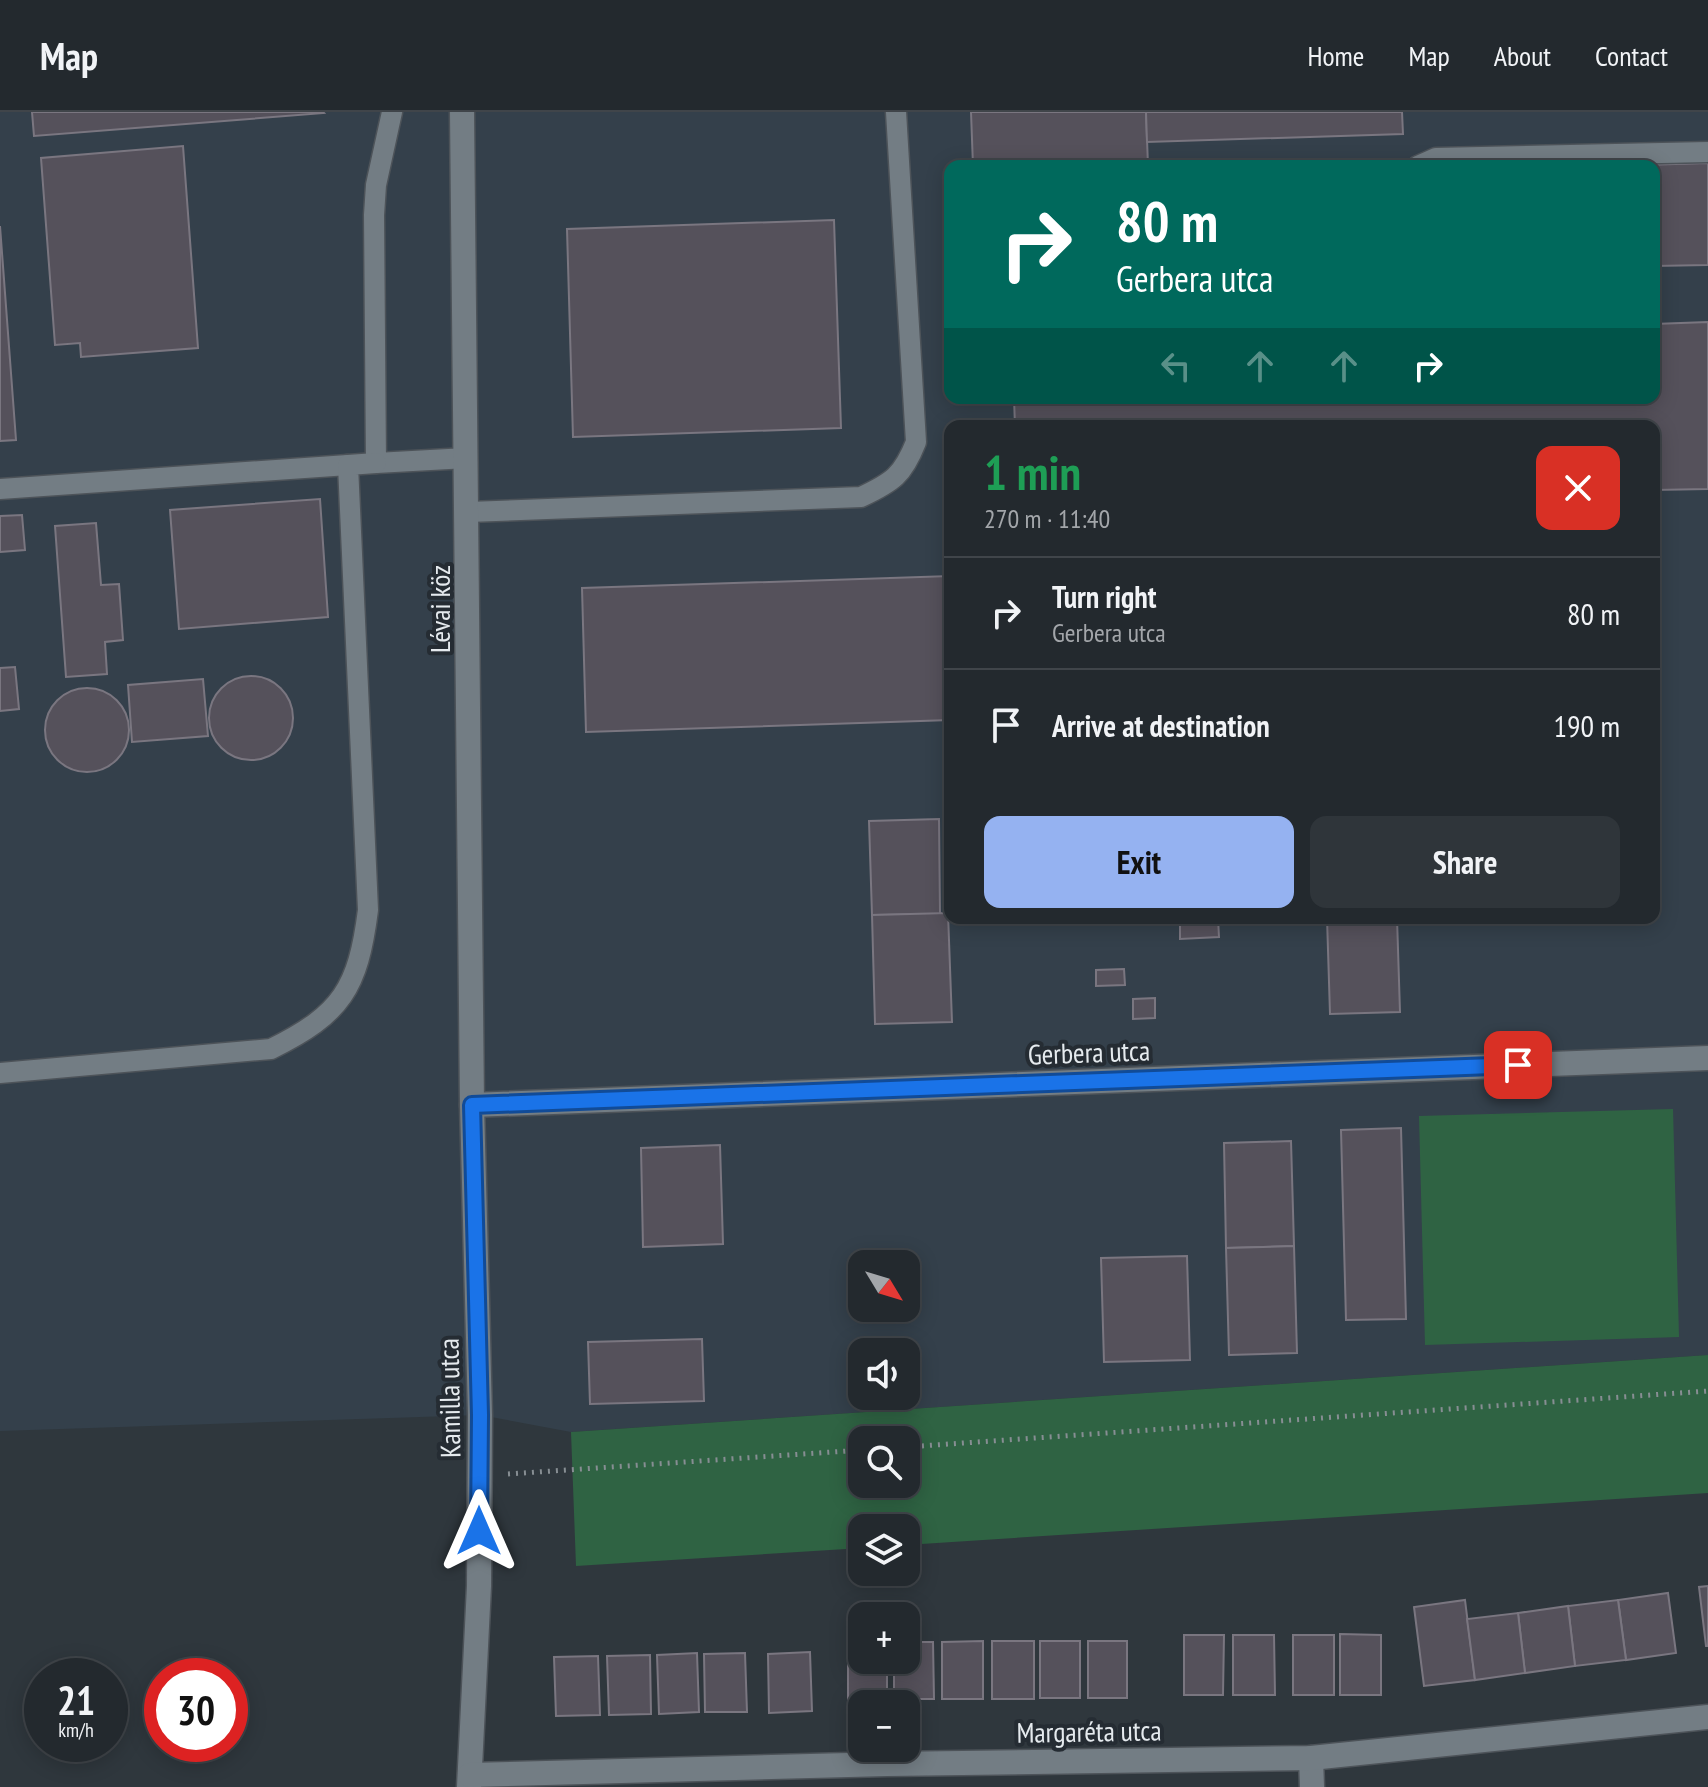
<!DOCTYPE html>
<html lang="en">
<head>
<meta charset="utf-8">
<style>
  :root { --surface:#23292e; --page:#2f353a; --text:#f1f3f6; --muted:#a3a6aa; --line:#40454a; --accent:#95b2f1 }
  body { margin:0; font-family:"PT Sans Narrow",sans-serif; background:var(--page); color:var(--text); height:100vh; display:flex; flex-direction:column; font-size:30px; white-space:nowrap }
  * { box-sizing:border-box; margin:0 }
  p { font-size:26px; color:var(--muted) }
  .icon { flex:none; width:44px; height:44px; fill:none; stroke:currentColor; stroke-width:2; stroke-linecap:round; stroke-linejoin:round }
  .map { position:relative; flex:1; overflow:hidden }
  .drawer { position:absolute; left:944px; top:308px; width:716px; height:504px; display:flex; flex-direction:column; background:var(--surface); border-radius:16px; box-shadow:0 4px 20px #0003,0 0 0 2px var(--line) }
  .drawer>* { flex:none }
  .guide { position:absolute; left:944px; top:48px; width:716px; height:244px; border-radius:16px; box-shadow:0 4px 20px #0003,0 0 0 2px var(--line); background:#00695c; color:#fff; overflow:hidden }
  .needle { width:52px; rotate:128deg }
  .buttons { position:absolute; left:848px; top:1138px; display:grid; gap:16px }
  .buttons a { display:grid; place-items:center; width:72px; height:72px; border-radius:16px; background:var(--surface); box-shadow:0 4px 20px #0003,0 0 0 2px var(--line); font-size:40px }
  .speed { position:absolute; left:24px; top:1546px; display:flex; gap:16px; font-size:40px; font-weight:700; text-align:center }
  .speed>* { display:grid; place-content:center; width:104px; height:104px; border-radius:50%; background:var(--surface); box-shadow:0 4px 20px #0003,0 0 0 2px var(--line); line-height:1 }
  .speed small { font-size:20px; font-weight:400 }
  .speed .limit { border:12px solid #d22; background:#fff; color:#111 }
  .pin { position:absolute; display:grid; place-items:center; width:68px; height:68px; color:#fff; margin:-34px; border-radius:16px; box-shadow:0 4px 12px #0006 }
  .me { position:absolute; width:88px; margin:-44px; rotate:0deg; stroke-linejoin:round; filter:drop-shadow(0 0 6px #0008) }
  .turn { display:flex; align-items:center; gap:28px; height:168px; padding:0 40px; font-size:36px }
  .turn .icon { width:104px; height:104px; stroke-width:2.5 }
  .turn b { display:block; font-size:56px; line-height:68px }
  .lanes { display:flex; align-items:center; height:76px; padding:0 40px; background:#0003; justify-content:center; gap:40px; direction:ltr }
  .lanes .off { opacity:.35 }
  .round { display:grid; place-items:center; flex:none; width:84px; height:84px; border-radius:16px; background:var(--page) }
  .head { display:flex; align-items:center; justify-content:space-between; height:136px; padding:0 40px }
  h1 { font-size:48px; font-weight:700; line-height:60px; color:#1e9e55 }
  .button { display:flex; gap:16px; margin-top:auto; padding:16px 40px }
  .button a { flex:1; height:92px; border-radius:16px; background:var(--accent); color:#111; font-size:32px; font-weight:700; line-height:92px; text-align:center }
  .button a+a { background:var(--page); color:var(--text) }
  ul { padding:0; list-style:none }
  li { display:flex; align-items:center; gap:24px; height:112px; padding:0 40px; border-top:2px solid var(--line) }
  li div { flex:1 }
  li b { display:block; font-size:30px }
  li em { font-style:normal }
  header { display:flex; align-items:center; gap:48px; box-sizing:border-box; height:112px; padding:0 40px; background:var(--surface); border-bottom:2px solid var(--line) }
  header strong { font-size:38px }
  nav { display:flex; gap:44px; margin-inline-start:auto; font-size:28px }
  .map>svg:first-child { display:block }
</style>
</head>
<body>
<header>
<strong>Map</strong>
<nav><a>Home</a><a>Map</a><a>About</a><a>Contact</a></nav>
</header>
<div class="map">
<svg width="1708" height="1675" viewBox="0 0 1708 1675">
  <rect width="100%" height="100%" fill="#2f373d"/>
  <path fill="#34404b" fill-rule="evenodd" d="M0 0H1708V1243L571 1320 480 1303 0 1319ZM950 54H1654V286H950ZM950 314H1654V806H950ZM862 1152H906V1196H862ZM862 1240H906V1284H862Z"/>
  <g fill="#2f6343" fill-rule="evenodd">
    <polygon points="1673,997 1679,1225 1425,1233 1419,1004"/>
    <path d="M1708 1243V1381L906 1433V1416H862V1436L576 1454 571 1320ZM862 1328H906V1372H862Z"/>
  </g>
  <g fill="#55515b" stroke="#7a7680" stroke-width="2">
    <polygon points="32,0 323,0 324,1 34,24"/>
    <polygon points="971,0 1146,0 1148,54 973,54"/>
    <polygon points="1146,0 1402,0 1403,22 1147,30"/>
    <polygon points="183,34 198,236 81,245 80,231 55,233 41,46"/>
    <polygon points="1708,51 1708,153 1654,154 1654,54 1611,54"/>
    <polygon points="834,108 841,316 573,325 567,117"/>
    <polygon points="0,114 16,328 0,329"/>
    <polygon points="1708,210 1708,377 1654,378 1654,314 1015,314 1014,286 1654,286 1654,212"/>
    <polygon points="320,387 328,505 179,517 170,398"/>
    <polygon points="22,403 25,438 0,440 0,404"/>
    <polygon points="96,411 101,473 119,472 123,528 105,530 107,562 66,565 55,414"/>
    <polygon points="950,464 950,608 586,620 582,476"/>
    <polygon points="15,555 19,597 0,599 0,556"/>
    <circle cx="251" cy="606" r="42"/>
    <polygon points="203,567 208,624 132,630 128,573"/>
    <circle cx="87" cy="618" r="42"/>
    <polygon points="939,707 940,802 872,803 869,709"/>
    <polygon points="948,801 952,910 875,912 872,803"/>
    <polygon points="1180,806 1218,806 1219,825 1180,827"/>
    <polygon points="1327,806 1397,806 1400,900 1330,902"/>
    <polygon points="1124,857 1125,873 1096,874 1096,858"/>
    <polygon points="1155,886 1155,906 1133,907 1133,887"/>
    <polygon points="1401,1016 1406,1207 1346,1208 1341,1018"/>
    <polygon points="1291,1029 1294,1134 1226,1136 1224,1031"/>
    <polygon points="720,1033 723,1132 643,1135 641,1036"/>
    <polygon points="1294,1134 1297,1241 1229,1243 1226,1136"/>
    <polygon points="1187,1144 1190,1248 1104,1250 1101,1146"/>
    <polygon points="702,1227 704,1289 590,1292 588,1230"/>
    <polygon points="1708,1474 1708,1534 1706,1534 1699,1475"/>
    <polygon points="1668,1481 1676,1541 1626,1548 1618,1488"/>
    <polygon points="1465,1488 1475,1568 1424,1574 1414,1495"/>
    <polygon points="1618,1488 1626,1548 1575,1554 1568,1494"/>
    <polygon points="1568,1494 1575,1554 1525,1561 1518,1501"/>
    <polygon points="1518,1501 1525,1561 1475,1568 1467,1507"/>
    <polygon points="1340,1522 1381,1523 1381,1583 1340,1583"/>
    <polygon points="1184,1523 1224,1523 1223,1583 1184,1583"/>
    <polygon points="1233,1523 1274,1523 1275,1583 1233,1583"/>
    <rect x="1293" y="1523" width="41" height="60"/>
    <polygon points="983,1529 983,1587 942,1587 942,1530"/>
    <rect x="992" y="1529" width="42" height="58"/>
    <rect x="1040" y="1529" width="40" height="57"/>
    <rect x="1088" y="1529" width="39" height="57"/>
    <polygon points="848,1530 862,1530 862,1548 887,1548 887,1587 848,1588"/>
    <polygon points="906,1530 933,1530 934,1587 894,1587 894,1548 906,1548"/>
    <polygon points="810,1540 812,1599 769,1601 768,1542"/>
    <polygon points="697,1541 699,1600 659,1602 657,1543"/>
    <polygon points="745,1541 747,1600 705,1600 704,1542"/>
    <polygon points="650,1543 651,1602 609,1603 607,1544"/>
    <polygon points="598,1544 600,1603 556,1604 554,1545"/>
  </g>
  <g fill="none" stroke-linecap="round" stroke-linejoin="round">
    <g stroke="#4d5359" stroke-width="23">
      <g id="service">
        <polyline points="392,0 376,73 374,103 376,351 467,346"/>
        <polyline points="1418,54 1436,46 1708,40"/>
        <polyline points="0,377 348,353"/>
        <path d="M468 400 861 385C893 370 903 363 916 330L896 0"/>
        <path d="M0 961 271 937C342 902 358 876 368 798L348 353 376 351"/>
      </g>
    </g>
    <g stroke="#4d5359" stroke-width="27">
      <g id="minor">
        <polyline points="462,0 472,993 480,1303 479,1474 469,1675"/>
        <polyline points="472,993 1708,946"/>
        <polyline points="1311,1646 1312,1675"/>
        <polyline points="470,1663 887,1652 1311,1646 1708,1605"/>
      </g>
    </g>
    <g stroke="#878e93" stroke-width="5" stroke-dasharray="2 6" stroke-linecap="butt">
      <polyline points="906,1335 1708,1279"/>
      <polyline points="508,1362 862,1338"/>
    </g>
    <use href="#service" stroke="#737d84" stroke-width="20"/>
    <use href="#minor" stroke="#737d84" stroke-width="24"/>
  </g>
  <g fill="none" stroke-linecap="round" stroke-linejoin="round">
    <g stroke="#114b97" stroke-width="20">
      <polyline id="route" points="479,1419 480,1303 472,993 1518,953"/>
    </g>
    <use href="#route" stroke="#1a73e8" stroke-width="14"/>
  </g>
  <g text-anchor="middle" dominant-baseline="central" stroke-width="8" stroke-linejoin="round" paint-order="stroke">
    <g font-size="28" fill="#e5eaee" stroke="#252c33">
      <text transform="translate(439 497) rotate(-90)">Lévai köz</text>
      <text transform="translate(1089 940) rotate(-2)">Gerbera utca</text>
      <text transform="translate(449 1286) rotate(-91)">Kamilla utca</text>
      <text transform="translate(1089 1619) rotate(-1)">Margaréta utca</text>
    </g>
  </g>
</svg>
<div class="buttons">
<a><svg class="needle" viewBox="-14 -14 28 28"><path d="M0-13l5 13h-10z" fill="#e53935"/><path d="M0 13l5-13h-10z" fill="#a3a6aa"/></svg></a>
<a><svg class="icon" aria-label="sound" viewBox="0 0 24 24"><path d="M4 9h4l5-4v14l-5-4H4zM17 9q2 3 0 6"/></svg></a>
<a><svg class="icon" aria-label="search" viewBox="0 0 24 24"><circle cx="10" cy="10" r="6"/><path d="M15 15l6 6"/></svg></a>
<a><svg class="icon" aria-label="layers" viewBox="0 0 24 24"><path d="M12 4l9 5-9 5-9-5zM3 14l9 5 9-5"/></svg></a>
<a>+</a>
<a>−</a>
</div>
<div class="speed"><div>21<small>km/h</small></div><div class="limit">30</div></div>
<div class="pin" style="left:1518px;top:953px;background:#d93025"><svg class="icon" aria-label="arrive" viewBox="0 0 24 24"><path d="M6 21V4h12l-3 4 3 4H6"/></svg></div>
<svg class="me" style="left:479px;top:1419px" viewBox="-20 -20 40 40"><path d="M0-17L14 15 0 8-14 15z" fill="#1a73e8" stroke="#fff" stroke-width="4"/></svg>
<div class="guide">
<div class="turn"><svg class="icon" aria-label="right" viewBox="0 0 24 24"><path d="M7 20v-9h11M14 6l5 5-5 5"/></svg><div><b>80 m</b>Gerbera utca</div></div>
<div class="lanes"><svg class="icon off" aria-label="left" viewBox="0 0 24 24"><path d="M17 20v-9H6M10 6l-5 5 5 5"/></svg><svg class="icon off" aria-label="ahead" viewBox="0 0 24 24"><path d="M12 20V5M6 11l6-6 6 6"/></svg><svg class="icon off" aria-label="ahead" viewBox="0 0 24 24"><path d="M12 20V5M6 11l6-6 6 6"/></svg><svg class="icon" aria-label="right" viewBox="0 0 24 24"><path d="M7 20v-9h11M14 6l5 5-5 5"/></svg></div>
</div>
<section class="drawer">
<div class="head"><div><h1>1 min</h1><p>270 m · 11:40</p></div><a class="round" style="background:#d93025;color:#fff"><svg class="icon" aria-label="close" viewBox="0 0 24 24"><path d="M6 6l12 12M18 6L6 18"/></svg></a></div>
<ul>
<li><svg class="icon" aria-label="right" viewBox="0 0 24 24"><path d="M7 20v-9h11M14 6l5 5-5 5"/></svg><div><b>Turn right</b><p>Gerbera utca</p></div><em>80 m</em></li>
<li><svg class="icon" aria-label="arrive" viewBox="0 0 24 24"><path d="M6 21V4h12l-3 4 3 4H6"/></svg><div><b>Arrive at destination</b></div><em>190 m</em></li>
</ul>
<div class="button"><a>Exit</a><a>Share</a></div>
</section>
</div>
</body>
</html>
